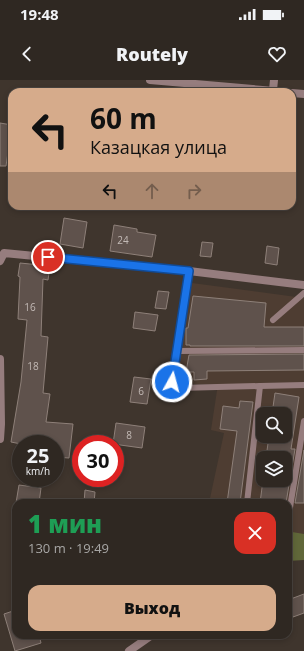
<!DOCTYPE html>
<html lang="ru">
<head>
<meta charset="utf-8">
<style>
  :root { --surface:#2f2822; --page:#3b342f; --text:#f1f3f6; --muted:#a7a6a5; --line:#4a4440; --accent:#d6ab8b }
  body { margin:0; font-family:"Open Sans",sans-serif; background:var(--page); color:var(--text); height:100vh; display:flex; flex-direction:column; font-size:15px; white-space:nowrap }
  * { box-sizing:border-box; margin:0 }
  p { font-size:13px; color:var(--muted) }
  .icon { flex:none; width:22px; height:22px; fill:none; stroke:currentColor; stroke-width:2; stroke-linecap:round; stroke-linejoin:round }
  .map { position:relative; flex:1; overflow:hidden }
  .sheet { position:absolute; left:12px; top:419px; width:280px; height:140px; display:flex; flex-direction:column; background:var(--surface); border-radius:12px; box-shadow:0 2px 6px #0003,0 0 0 1px var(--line) }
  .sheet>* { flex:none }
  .banner { position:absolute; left:8px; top:8px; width:288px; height:122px; border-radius:12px; box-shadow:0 2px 6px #0003,0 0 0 1px var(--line); background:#d6ab8b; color:#111; overflow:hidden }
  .tools { position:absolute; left:256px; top:327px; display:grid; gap:8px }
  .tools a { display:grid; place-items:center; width:36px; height:36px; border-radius:8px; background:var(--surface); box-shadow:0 2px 6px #0003,0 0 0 1px var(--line); font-size:20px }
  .speed { position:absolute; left:12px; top:355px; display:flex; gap:8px; font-size:20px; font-weight:700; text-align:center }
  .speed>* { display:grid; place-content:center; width:52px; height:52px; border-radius:50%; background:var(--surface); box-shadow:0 2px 6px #0003,0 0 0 1px var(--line); line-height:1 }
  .speed small { font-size:10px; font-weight:400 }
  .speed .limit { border:6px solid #d22; background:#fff; color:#111 }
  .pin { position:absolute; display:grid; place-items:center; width:34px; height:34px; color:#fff; margin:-17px; border:2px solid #fff; border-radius:50%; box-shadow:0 1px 4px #0007 }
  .me { position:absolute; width:44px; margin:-22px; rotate:7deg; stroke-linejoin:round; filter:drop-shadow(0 0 3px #0008) }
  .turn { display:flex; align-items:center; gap:14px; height:84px; padding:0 16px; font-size:18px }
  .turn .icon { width:52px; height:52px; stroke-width:2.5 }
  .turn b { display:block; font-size:28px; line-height:34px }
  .lanes { display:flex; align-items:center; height:38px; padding:0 16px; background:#0003; justify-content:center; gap:20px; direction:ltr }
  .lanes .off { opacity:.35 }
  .round { display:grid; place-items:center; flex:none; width:42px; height:42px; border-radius:12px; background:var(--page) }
  .headline { display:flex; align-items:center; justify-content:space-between; height:68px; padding:0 16px }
  h1 { font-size:24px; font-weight:800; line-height:30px; color:#1e9e55 }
  .button { display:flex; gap:8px; margin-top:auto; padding:8px 16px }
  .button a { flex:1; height:46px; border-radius:12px; background:var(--accent); color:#111; font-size:16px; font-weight:800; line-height:46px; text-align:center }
  .status { display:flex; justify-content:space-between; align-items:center; height:28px; padding:0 20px; background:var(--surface); direction:ltr }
  .status svg { height:11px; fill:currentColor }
  header { display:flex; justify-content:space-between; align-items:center; height:52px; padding:0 16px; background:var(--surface); font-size:18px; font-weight:800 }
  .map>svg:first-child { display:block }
</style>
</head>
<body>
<div class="status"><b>19:48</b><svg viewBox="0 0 49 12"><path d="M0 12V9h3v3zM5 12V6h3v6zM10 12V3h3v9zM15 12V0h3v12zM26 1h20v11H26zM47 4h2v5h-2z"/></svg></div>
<header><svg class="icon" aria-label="back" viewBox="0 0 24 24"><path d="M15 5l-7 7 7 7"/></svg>Routely<svg class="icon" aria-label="heart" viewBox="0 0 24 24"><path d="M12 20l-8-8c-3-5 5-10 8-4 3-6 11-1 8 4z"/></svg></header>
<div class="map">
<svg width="304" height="571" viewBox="0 0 304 571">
  <rect width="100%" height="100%" fill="#3f352d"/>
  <path fill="#4e3d32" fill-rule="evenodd" d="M192 203 304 218V459L288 461V423H209L224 353 211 350 218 304H179L175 298ZM263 334H285V356H263ZM263 378H285V400H263Z"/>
  <polygon fill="#606739" points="292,452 304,454 304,480 288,481 288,453"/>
  <g fill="#5f524c" stroke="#8e8079">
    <polygon points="0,43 12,45 6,86 0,86"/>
    <polygon points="64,138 87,142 83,168 60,164"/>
    <polygon points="114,145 137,149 137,152 156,155 152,177 110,171"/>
    <polygon points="202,162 213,163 211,177 200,176"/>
    <polygon points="267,166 279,168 277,185 265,183"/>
    <polygon points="20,183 50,186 48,200 43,199 41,256 48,257 43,313 50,314 46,342 73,344 69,378 55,377 55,364 21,364 11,362 21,302 27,240 18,239 20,197 18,196"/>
    <polygon points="158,211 169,212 166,229 155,228"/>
    <polygon points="193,216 266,223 264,247 304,247 304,266 190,266 190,265 186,265 186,248 188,248"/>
    <polygon points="135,232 158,235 155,251 133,248"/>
    <polygon points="304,274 304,290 207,291 207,299 194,300 194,292 186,292 189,275"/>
    <polygon points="134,297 151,299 147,324 130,322"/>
    <polygon points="275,313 299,317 291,369 295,369 286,423 260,423 263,400 285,400 285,378 266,378 269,356 285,356 285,334 272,334"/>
    <polygon points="240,321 253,322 240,423 227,423 237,351 220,349 223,326 239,328"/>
    <polygon points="116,343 145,347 142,368 113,364"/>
    <polygon points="304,370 304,423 295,423"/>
    <polygon points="19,405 41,408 39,423 16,423"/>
    <polygon points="85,410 95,412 94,423 84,423"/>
    <polygon points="304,514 304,533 293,537 288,520"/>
    <polygon points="16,530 16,555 39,555 41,563 15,571 4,534"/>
  </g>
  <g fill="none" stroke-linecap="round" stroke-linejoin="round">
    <g stroke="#967d7e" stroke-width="6">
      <polyline points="273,240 304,213"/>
      <polyline points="176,271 304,270"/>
      <polyline points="260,306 304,305"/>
      <polyline points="178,308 260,306 247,423"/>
      <polyline points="288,440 304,341"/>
    </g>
    <g stroke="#967d7e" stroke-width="8">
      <polyline points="150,0 286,12"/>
      <polyline points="273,10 274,0"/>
      <polyline points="292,13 304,14"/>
      <polyline points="0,181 4,173 189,191 304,205"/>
      <polyline points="0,279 1,344 0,359"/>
      <polyline points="178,308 172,302 189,191"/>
      <polyline points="129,571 152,555"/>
    </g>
  </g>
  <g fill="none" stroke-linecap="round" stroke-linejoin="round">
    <g stroke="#114b97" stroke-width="10">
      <polyline id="route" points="48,177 189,191 172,302"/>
    </g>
    <use href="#route" stroke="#1a73e8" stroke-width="7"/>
  </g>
  <g text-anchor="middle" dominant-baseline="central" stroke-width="4" stroke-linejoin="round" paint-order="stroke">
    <g font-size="10" fill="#c3bab6">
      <text x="123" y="160">24</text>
      <text x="30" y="227">16</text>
      <text x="33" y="286">18</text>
      <text x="141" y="311">6</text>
      <text x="129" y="355">8</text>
    </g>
  </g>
</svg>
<div class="tools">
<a><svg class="icon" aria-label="search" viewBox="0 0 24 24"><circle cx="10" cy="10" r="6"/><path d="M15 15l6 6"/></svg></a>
<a><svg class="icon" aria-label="layers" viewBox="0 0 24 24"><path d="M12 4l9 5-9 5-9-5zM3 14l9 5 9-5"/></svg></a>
</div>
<div class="speed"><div>25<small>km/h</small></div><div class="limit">30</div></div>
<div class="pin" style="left:48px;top:177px;background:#d93025"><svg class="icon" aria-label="arrive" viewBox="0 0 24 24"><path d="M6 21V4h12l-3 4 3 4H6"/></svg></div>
<svg class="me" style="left:172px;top:302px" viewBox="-20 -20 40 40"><circle r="17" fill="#1a73e8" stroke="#fff" stroke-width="3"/><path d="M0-11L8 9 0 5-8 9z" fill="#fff"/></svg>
<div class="banner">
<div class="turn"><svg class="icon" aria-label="left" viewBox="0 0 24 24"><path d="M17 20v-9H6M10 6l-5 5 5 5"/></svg><div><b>60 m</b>Казацкая улица</div></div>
<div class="lanes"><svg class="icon" aria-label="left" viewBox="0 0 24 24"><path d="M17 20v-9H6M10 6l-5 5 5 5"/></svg><svg class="icon off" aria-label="ahead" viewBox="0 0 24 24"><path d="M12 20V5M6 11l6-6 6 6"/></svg><svg class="icon off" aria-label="right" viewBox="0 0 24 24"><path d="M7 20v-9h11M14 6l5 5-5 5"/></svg></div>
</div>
<section class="sheet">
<div class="headline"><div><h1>1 мин</h1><p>130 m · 19:49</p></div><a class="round" style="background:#d93025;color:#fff"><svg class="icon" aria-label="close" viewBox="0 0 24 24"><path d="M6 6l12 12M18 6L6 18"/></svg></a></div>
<div class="button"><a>Выход</a></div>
</section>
</div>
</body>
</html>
